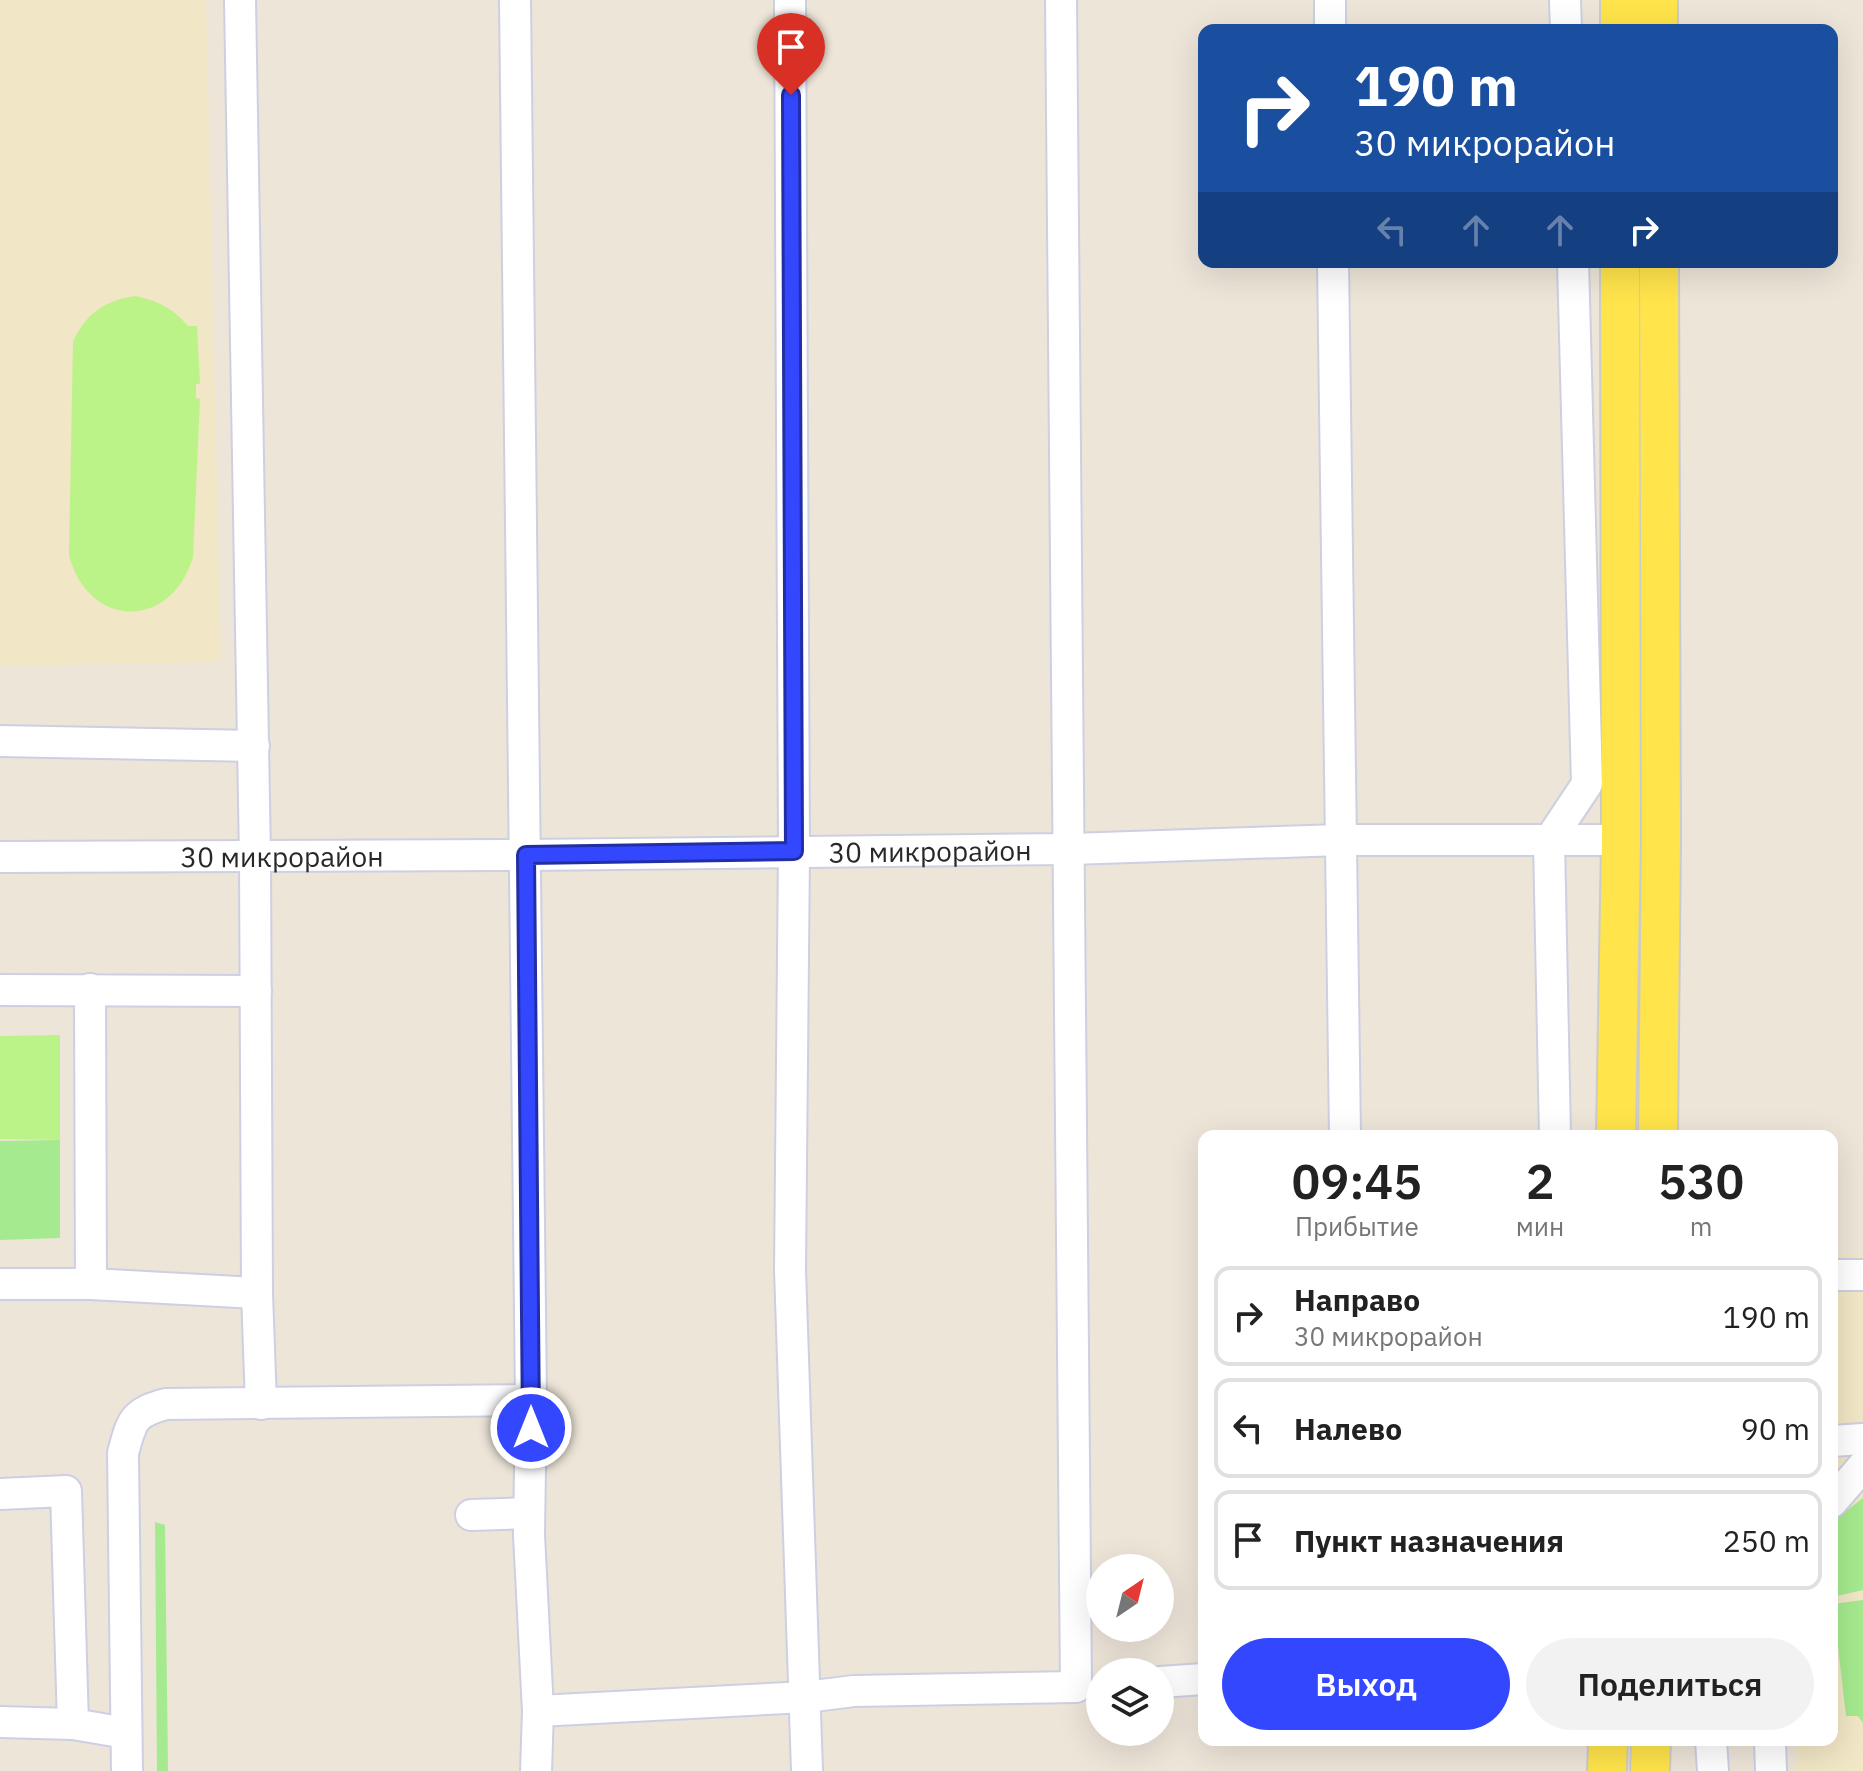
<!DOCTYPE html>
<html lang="ru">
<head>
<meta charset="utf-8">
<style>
  :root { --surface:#fff; --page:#f2f2f2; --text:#222; --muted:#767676; --line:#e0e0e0; --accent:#3347ff }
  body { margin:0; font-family:"IBM Plex Sans",sans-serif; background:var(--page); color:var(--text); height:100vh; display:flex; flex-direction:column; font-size:30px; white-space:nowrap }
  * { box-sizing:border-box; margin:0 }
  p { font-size:26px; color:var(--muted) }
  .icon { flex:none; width:44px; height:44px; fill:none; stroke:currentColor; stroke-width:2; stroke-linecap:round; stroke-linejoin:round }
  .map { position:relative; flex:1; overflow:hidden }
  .side { position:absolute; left:1198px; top:1130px; width:640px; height:616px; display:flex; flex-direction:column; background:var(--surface); border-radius:16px; box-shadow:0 8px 32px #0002 }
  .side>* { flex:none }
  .top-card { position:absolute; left:1198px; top:24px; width:640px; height:244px; border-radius:16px; box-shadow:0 8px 32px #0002; background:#1a4fa0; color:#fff; overflow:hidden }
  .needle { width:52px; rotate:35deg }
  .tools { position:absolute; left:1086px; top:1554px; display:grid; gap:16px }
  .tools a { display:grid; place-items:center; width:88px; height:88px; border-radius:50%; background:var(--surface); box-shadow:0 8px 32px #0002; font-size:40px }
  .pin { position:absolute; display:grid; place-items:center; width:68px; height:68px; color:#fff; margin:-82px -34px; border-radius:50% 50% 50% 0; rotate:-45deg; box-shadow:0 0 8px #0007 }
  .pin .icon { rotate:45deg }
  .me { position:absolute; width:88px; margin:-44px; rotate:0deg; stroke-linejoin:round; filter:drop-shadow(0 0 6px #0008) }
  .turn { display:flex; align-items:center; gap:28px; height:168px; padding:0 24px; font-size:36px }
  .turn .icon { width:104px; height:104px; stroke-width:2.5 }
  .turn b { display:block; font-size:56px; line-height:68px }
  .lanes { display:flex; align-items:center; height:76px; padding:0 24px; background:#0003; justify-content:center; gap:40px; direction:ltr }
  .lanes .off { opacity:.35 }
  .eta { display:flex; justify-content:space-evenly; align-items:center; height:136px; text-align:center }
  .eta b { font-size:48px; font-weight:600; line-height:56px }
  .primary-button { display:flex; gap:16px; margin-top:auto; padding:16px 24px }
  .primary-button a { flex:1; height:92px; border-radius:48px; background:var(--accent); color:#fff; font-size:32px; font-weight:600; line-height:92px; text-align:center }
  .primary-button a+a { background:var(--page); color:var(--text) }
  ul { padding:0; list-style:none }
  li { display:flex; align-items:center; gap:24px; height:100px; margin:0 16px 12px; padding:0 8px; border:4px solid var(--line); border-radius:16px }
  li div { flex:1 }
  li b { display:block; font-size:30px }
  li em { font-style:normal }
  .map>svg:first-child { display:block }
</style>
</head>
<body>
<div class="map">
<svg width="1863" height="1771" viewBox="0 0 1863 1771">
  <rect width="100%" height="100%" fill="#ede5d8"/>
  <g fill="#f1e6c5">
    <polygon points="0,0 206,0 221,662 0,666"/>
    <polygon points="1863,1253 1863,1771 1796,1771 1795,1740 1832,1740 1832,1255"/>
  </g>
  <g fill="#a5ea8e">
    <polygon points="60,1140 60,1238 0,1240 0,1141"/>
    <polygon points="1863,1498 1863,1590 1832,1597 1832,1522"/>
    <polygon points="155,1522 165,1525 168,1771 157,1771"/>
    <polygon points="1863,1600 1863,1723 1858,1716 1846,1716 1833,1604"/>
  </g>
  <g fill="#bcf388">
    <path d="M135 296C158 301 173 308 188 326H197L200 384H196V398L200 399 193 557C171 631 88 629 69 555L73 341C87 313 104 301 135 296Z"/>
    <polygon points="60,1035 60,1140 0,1139 0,1036"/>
  </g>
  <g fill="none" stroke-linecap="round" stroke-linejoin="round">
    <g stroke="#cdcfe3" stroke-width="34">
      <g id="minor">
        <polyline points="240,0 255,858 257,1293 261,1404"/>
        <polyline points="515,0 531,1400 529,1535 538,1711 536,1771"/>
        <polyline points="790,0 794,851 790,1270 807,1771"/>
        <polyline points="1330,0 1330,30"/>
        <polyline points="1565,0 1566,30"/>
        <polyline points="1333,262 1345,1136"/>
        <polyline points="0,741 254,746"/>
        <path id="s1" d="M0 857 526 855 1071 849 1341 840H1621"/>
        <polyline points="90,989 91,1284"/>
        <polyline points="0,990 256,991"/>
        <polyline points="1555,1136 1549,841 1587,784 1573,262"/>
        <polyline points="1832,1275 1863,1275"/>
        <polyline points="0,1284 91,1284 257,1293"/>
        <polyline points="1832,1441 1863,1439"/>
        <polyline points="0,1494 66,1491 73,1724"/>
        <polyline points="1832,1502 1863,1466"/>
        <polyline points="471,1515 529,1513"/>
        <polyline points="1160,1682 1204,1679"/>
        <polyline points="538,1711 806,1697 854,1691 1076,1687 1061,0"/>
        <polyline points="0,1722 73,1724 126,1733"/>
        <polyline points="1711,1740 1713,1771"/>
        <polyline points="1770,1740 1771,1771"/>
        <path d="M127 1771 123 1453C132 1421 132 1413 166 1404L531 1400"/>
      </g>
    </g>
    <g stroke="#cbcbcb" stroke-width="42">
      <g id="major">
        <polyline points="1620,0 1620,30"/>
        <polyline points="1658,0 1658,30"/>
        <polyline points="1616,1136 1621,840 1620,262"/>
        <polyline points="1658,1136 1661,839 1659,262"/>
        <polyline points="1607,1771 1608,1740"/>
        <polyline points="1650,1771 1651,1740"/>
      </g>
    </g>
    <use href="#minor" stroke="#fff" stroke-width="30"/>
    <use href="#major" stroke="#ffe44b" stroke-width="38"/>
  </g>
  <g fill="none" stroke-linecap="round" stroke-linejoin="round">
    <g stroke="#212ea6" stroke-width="20">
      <polyline id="route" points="531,1428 526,855 794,851 791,95"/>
    </g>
    <use href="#route" stroke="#3347ff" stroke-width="14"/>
  </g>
  <g text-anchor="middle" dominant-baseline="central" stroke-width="8" stroke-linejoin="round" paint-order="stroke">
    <g font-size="28" fill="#282828" stroke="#fff">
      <text stroke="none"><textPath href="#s1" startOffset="930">30 микрорайон</textPath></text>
      <text stroke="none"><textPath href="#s1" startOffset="282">30 микрорайон</textPath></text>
    </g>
  </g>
</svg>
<div class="tools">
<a><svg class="needle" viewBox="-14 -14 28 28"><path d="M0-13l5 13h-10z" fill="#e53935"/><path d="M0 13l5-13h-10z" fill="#767676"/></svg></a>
<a><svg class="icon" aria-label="layers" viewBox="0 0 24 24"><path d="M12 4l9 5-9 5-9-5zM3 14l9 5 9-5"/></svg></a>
</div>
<div class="pin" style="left:791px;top:95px;background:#d93025"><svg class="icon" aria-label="arrive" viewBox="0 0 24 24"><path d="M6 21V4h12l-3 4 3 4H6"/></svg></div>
<svg class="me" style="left:531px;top:1428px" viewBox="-20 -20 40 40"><circle r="17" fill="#3347ff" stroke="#fff" stroke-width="3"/><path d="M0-11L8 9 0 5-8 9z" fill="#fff"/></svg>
<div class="top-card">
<div class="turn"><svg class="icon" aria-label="right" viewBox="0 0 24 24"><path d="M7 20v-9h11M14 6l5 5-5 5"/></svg><div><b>190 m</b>30 микрорайон</div></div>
<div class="lanes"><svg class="icon off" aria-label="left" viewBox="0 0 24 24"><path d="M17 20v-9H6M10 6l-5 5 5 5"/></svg><svg class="icon off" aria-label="ahead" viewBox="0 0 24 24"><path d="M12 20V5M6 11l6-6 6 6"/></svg><svg class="icon off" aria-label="ahead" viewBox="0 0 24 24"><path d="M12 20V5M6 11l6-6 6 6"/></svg><svg class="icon" aria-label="right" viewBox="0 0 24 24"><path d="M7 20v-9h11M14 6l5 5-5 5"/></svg></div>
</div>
<section class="side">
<div class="eta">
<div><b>09:45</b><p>Прибытие</p></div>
<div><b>2</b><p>мин</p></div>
<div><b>530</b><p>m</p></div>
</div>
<ul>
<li><svg class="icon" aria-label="right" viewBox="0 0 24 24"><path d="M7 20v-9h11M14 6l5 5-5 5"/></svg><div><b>Направо</b><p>30 микрорайон</p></div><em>190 m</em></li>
<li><svg class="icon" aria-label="left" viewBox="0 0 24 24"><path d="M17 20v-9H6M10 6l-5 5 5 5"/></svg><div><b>Налево</b></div><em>90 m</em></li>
<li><svg class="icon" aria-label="arrive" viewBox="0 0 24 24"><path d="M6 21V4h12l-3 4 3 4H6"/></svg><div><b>Пункт назначения</b></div><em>250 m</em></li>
</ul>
<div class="primary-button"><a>Выход</a><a>Поделиться</a></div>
</section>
</div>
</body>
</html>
